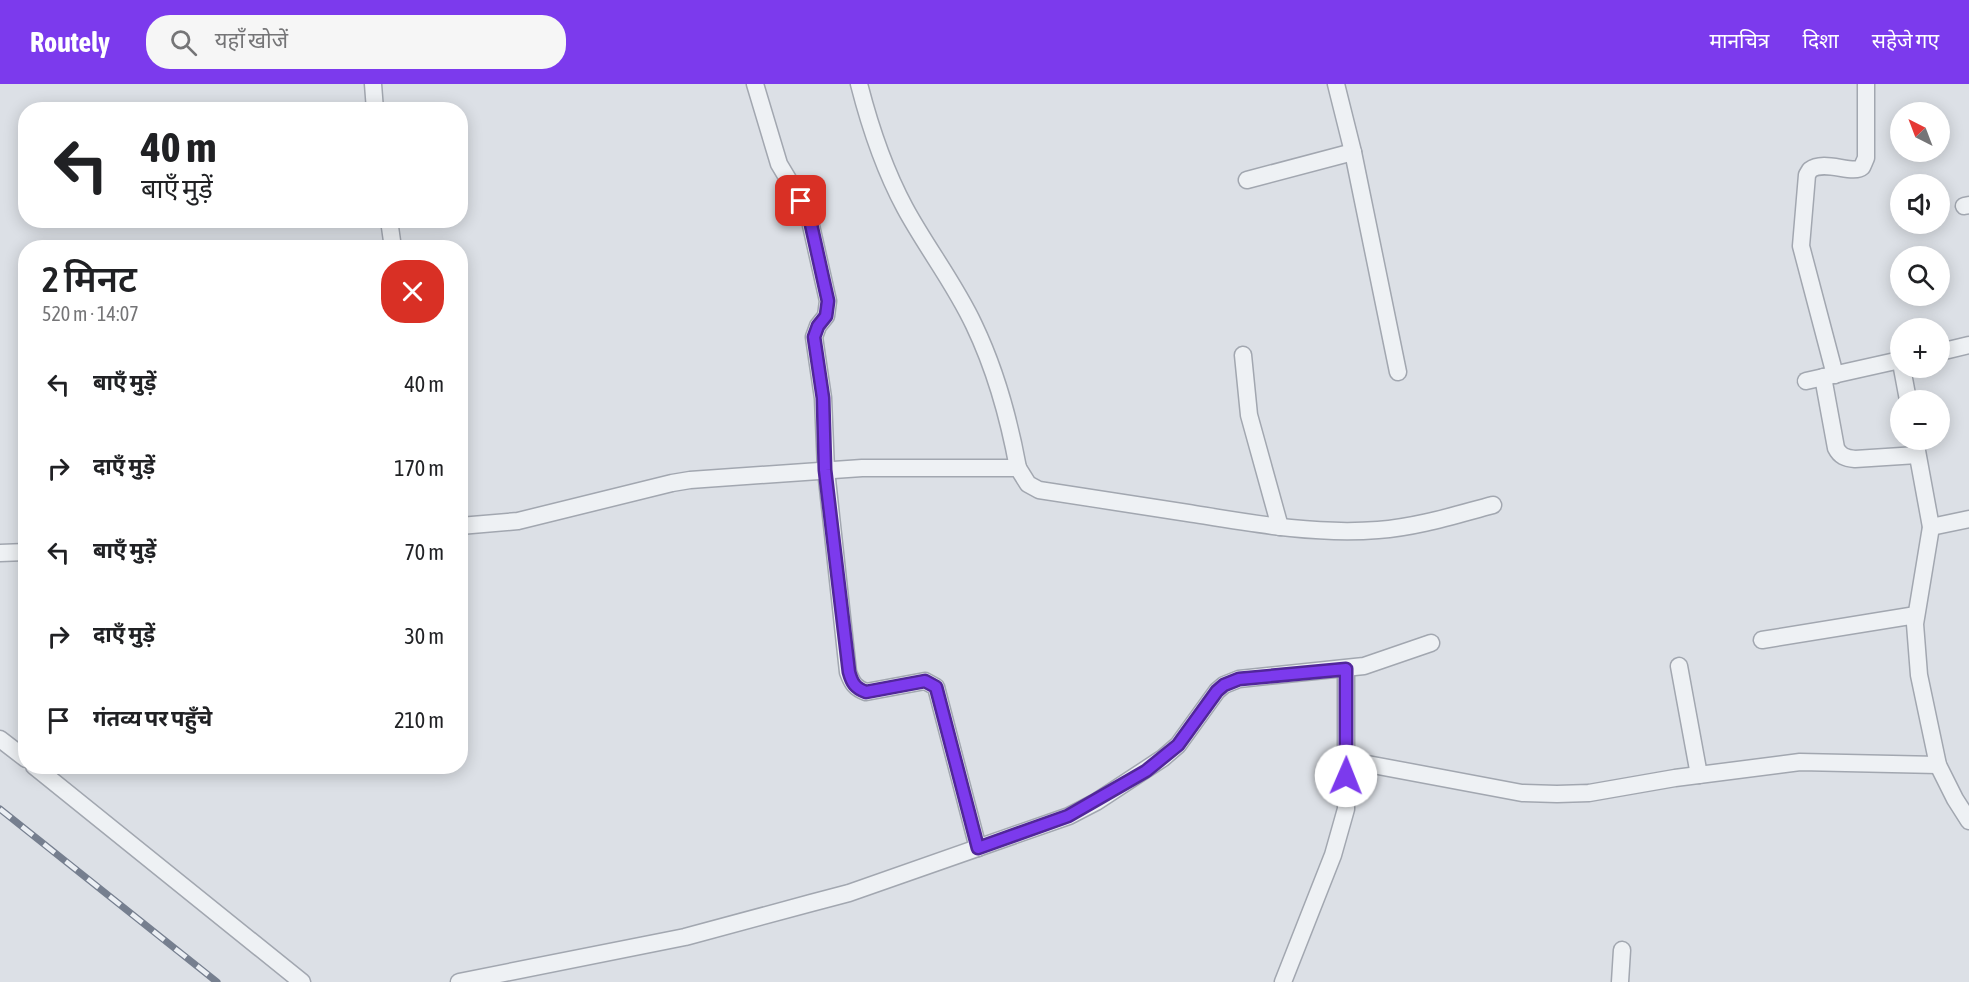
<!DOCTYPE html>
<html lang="hi">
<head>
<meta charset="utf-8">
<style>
  :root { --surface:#fff; --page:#f6f6f6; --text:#202124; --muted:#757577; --accent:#7c3aed }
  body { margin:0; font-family:"Asap Condensed","Noto Sans Devanagari",sans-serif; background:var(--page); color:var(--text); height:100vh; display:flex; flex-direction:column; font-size:22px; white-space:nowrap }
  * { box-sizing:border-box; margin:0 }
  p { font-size:20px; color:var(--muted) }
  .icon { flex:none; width:33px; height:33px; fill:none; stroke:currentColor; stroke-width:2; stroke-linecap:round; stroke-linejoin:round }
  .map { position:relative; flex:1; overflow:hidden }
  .sheet { position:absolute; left:18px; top:156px; width:450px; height:534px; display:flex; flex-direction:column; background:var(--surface); border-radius:24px; box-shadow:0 3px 15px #0003 }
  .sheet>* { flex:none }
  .guide { position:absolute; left:18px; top:18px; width:450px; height:126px; border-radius:24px; box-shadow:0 3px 15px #0003; background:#fff; color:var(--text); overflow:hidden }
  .needle { width:39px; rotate:318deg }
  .tools { position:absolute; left:1890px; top:18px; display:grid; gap:12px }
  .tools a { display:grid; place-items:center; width:60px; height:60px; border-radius:50%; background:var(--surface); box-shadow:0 3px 15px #0003; font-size:30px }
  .pin { position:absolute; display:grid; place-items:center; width:51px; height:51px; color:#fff; margin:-26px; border-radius:12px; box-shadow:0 3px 9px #0006 }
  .me { position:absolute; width:66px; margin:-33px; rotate:1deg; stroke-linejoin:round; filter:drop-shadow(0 0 4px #0008) }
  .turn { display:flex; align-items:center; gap:21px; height:126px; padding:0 24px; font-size:27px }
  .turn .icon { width:78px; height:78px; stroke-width:2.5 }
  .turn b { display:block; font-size:42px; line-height:51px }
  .round { display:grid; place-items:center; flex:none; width:63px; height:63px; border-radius:24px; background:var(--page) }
  .summary { display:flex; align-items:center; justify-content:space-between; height:102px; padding:0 24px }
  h1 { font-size:36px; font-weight:600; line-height:45px }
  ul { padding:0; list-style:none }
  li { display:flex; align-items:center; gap:18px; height:84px; padding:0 24px }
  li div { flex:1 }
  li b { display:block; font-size:22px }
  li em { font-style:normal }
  header { display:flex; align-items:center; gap:36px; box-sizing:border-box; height:84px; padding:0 30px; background:var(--accent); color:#fff }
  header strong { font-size:28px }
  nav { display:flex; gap:33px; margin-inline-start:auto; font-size:21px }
  .search { width:420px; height:54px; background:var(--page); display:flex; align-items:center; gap:15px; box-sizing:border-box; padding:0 21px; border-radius:24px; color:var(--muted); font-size:22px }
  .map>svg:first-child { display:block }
</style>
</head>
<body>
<header>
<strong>Routely</strong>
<div class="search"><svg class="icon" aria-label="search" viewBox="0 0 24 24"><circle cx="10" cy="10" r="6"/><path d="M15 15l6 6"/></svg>यहाँ खोजें</div>
<nav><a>मानचित्र</a><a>दिशा</a><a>सहेजे गए</a></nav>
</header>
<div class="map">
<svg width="1969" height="898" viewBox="0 0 1969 898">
  <rect width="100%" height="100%" fill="#dce0e6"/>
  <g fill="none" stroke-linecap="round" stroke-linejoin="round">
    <g stroke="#a2a7b0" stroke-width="19">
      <g id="minor">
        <polyline points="373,0 375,26"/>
        <path d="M755 0 779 80 807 127 810 137 828 217 826 232 818 242 814 253 823 314 826 386 848 588C852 599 855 604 866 608L925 597 936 603 978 764"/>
        <path d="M859 0C870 43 884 85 905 124 926 163 955 200 974 241 996 287 1009 335 1018 384"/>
        <polyline points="1336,0 1353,68 1398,288"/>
        <polyline points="1247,96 1353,68"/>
        <polyline points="1964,122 1969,121"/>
        <polyline points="389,136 393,164"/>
        <polyline points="1940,268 1969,261"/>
        <polyline points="1243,271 1249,331 1280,443"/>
        <polyline points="1902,284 1908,316"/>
        <path d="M1835 291 1801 162 1807 91 1810 86C1824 75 1853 91 1862 83 1863 81 1865 76 1866 74V0"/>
        <path d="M1823 293 1836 364C1840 372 1845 374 1855 375L1917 371"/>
        <polyline points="1806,297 1900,276"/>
        <polyline points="1915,356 1931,443 1915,540 1919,591 1938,681 1955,715 1969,737"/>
        <path d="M460 442 518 437 672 399 690 396 862 384H1018L1028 400 1039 406C1089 414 1138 421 1188 429 1250 439 1314 451 1378 446 1418 443 1455 431 1493 421"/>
        <polyline points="1931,443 1969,435"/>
        <polyline points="0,469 26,468"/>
        <polyline points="1762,556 1916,531"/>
        <polyline points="1679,582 1699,691"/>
        <polyline points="0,655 26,675"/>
        <polyline points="1346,676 1522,709 1557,710 1589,709 1675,694 1800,678 1938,681"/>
        <polyline points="34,682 302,898"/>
        <polyline points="459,898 685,853 811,819 849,809 1069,732 1096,718 1163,674 1178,661 1217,607 1224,601 1239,595 1364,582 1431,559"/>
        <polyline points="1283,898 1333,771 1346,725 1346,585"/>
        <polyline points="1620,898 1622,866"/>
      </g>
    </g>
    <use href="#minor" stroke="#eef1f4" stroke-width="16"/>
    <g stroke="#767f8f" stroke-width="7">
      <polyline id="rail" points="0,725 217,898"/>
    </g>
    <use href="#rail" stroke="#ebeff4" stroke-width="4.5" stroke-dasharray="14" stroke-linecap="butt"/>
  </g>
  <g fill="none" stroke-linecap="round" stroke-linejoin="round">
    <g stroke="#51269a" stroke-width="15">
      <path id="route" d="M801 117 810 136 828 217 826 232 818 242 814 253 823 314 825 386 849 588C852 599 855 604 866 608L925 597 936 603 978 764 1068 732 1146 687 1178 661 1217 607 1224 601 1239 595 1346 585V692"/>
    </g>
    <use href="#route" stroke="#7c3aed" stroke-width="10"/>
  </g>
</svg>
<div class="tools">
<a><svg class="needle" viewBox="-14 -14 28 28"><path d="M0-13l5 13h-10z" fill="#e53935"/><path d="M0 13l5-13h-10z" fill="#757577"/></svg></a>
<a><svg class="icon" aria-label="sound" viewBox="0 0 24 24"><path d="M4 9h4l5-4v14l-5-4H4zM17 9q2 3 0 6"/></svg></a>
<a><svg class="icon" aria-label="search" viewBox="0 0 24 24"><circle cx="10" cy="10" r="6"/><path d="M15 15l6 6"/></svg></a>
<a>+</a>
<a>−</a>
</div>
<div class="pin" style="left:801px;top:117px;background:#d93025"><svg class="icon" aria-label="arrive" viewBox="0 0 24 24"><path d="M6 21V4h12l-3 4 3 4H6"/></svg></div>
<svg class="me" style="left:1346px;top:692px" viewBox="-20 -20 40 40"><circle r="19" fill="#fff"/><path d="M0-13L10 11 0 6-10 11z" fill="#7c3aed"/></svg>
<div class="guide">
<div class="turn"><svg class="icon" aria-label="left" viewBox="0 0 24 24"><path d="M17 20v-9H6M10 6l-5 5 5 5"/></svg><div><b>40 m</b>बाएँ मुड़ें</div></div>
</div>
<section class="sheet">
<div class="summary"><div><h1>2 मिनट</h1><p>520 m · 14:07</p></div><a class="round" style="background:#d93025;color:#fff"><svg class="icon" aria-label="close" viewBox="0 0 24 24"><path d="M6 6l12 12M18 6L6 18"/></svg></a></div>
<ul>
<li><svg class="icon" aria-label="left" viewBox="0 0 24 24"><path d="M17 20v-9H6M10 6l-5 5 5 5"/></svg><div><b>बाएँ मुड़ें</b></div><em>40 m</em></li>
<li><svg class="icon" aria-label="right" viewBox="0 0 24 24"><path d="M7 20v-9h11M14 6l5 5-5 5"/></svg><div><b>दाएँ मुड़ें</b></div><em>170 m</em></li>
<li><svg class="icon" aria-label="left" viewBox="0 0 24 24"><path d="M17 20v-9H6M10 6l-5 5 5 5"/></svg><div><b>बाएँ मुड़ें</b></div><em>70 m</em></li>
<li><svg class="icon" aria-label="right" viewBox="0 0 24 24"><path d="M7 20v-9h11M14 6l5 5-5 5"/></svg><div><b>दाएँ मुड़ें</b></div><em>30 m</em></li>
<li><svg class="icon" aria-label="arrive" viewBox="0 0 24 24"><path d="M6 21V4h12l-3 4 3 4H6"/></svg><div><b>गंतव्य पर पहुँचे</b></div><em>210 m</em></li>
</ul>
</section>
</div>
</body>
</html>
